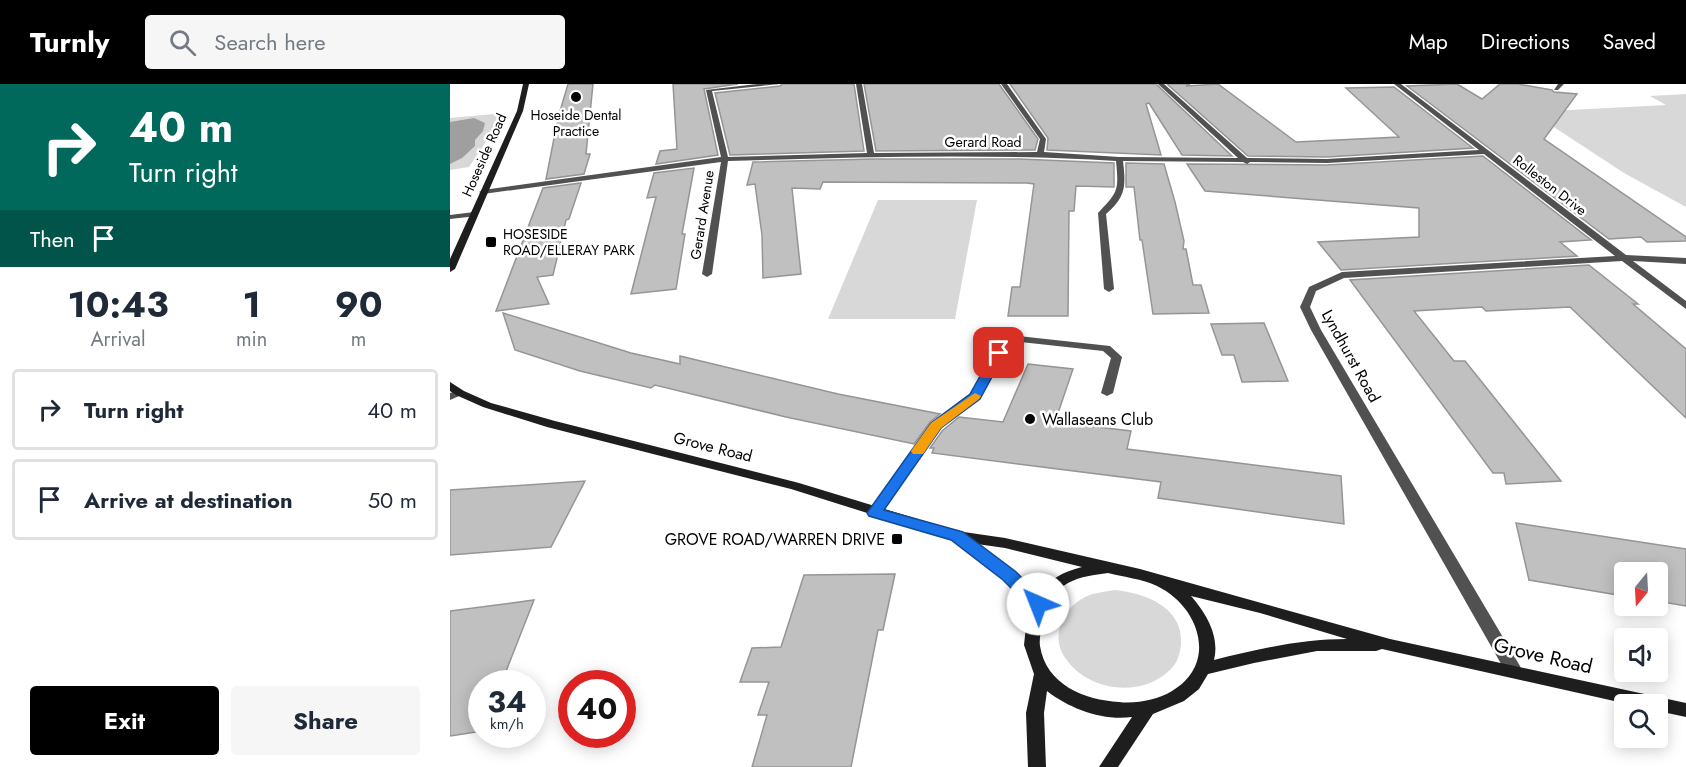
<!DOCTYPE html>
<html lang="en">
<head>
<meta charset="utf-8">
<style>
  :root { --surface:#fff; --page:#f6f6f7; --text:#1f2937; --muted:#747a83; --line:#e0e1e3; --accent:#000 }
  body { margin:0; font-family:Jost,sans-serif; background:var(--page); color:var(--text); height:100vh; display:flex; flex-direction:column; font-size:22px; white-space:nowrap }
  * { box-sizing:border-box; margin:0 }
  p { font-size:20px; color:var(--muted) }
  .icon { flex:none; width:33px; height:33px; fill:none; stroke:currentColor; stroke-width:2; stroke-linecap:round; stroke-linejoin:round }
  .map { position:relative; flex:1; overflow:hidden }
  .sheet { display:flex; flex-direction:column; background:var(--surface); width:450px }
  .sheet>* { flex:none }
  .banner { background:#00695c; color:#fff; overflow:hidden }
  .needle { width:39px; rotate:198deg }
  .fabs { position:absolute; left:1164px; top:478px; display:grid; gap:12px }
  .fabs a { display:grid; place-items:center; width:54px; height:54px; border-radius:6px; background:var(--surface); box-shadow:0 3px 15px #0003; font-size:30px }
  .speed { position:absolute; left:18px; top:586px; display:flex; gap:12px; font-size:30px; font-weight:700; text-align:center }
  .speed>* { display:grid; place-content:center; width:78px; height:78px; border-radius:50%; background:var(--surface); box-shadow:0 3px 15px #0003; line-height:1 }
  .speed small { font-size:15px; font-weight:400 }
  .speed .limit { border:9px solid #d22; background:#fff; color:#111 }
  .pin { position:absolute; display:grid; place-items:center; width:51px; height:51px; color:#fff; margin:-26px; border-radius:12px; box-shadow:0 3px 9px #0006 }
  .me { position:absolute; width:66px; margin:-33px; rotate:316deg; stroke-linejoin:round; filter:drop-shadow(0 0 4px #0008) }
  .turn { display:flex; align-items:center; gap:21px; height:126px; padding:0 30px; font-size:27px }
  .turn .icon { width:78px; height:78px; stroke-width:2.5 }
  .turn b { display:block; font-size:42px; line-height:51px }
  .then { display:flex; align-items:center; height:57px; padding:0 30px; background:#0003; gap:12px; font-size:22px }
  .eta { display:flex; justify-content:space-evenly; align-items:center; height:102px; text-align:center }
  .eta b { font-size:36px; font-weight:700; line-height:42px }
  .button { display:flex; gap:12px; margin-top:auto; padding:12px 30px }
  .button a { flex:1; height:69px; border-radius:6px; background:var(--accent); color:#fff; font-size:24px; font-weight:700; line-height:69px; text-align:center }
  .button a+a { background:var(--page); color:var(--text) }
  ul { padding:0; list-style:none }
  li { display:flex; align-items:center; gap:18px; height:81px; margin:0 12px 9px; padding:0 18px; border:3px solid var(--line); border-radius:6px }
  li div { flex:1 }
  li b { display:block; font-size:22px }
  li em { font-style:normal }
  header { display:flex; align-items:center; gap:36px; box-sizing:border-box; height:84px; padding:0 30px; background:var(--accent); color:#fff }
  header strong { font-size:28px }
  nav { display:flex; gap:33px; margin-inline-start:auto; font-size:21px }
  .search { width:420px; height:54px; background:var(--page); display:flex; align-items:center; gap:15px; box-sizing:border-box; padding:0 21px; border-radius:6px; color:var(--muted); font-size:22px }
  main { display:flex; flex:1; min-height:0 }
  .map>svg:first-child { display:block }
</style>
</head>
<body>
<header>
<strong>Turnly</strong>
<div class="search"><svg class="icon" aria-label="search" viewBox="0 0 24 24"><circle cx="10" cy="10" r="6"/><path d="M15 15l6 6"/></svg>Search here</div>
<nav><a>Map</a><a>Directions</a><a>Saved</a></nav>
</header>
<main>
<section class="sheet">
<div class="banner">
<div class="turn"><svg class="icon" aria-label="right" viewBox="0 0 24 24"><path d="M7 20v-9h11M14 6l5 5-5 5"/></svg><div><b>40 m</b>Turn right</div></div>
<div class="then">Then<svg class="icon" aria-label="arrive" viewBox="0 0 24 24"><path d="M6 21V4h12l-3 4 3 4H6"/></svg></div>
</div>
<div class="eta">
<div><b>10:43</b><p>Arrival</p></div>
<div><b>1</b><p>min</p></div>
<div><b>90</b><p>m</p></div>
</div>
<ul>
<li><svg class="icon" aria-label="right" viewBox="0 0 24 24"><path d="M7 20v-9h11M14 6l5 5-5 5"/></svg><div><b>Turn right</b></div><em>40 m</em></li>
<li><svg class="icon" aria-label="arrive" viewBox="0 0 24 24"><path d="M6 21V4h12l-3 4 3 4H6"/></svg><div><b>Arrive at destination</b></div><em>50 m</em></li>
</ul>
<div class="button"><a>Exit</a><a>Share</a></div>
</section>
<div class="map">
<svg width="1236" height="683" viewBox="0 0 1236 683">
  <rect width="100%" height="100%" fill="#fff"/>
  <g fill="#d8d8d8">
    <polygon points="1236,10 1236,123 1174,89 1081,28 1216,21 1200,12"/>
    <polygon points="55,29 19,83 0,86 0,34"/>
    <polygon points="428,116 527,116 505,235 378,235"/>
    <path d="M665 506C695 509 734 523 731 561 730 570 727 579 721 585 692 615 638 607 616 575 601 555 610 529 630 516 640 509 653 508 665 506Z"/>
  </g>
  <polygon fill="#9f9f9f" points="24,34 35,39 33,47 25,56 25,62 12,74 0,80 0,38"/>
  <g fill="#c0c0c0" stroke="#959595" stroke-width="1.5">
    <polygon points="118,0 143,0 136,70 140,70 134,90 96,95 108,34"/>
    <polygon points="223,0 288,0 254,5 268,71 206,80 210,67 227,65"/>
    <polygon points="332,0 404,0 414,67 280,71 265,9 330,2"/>
    <polygon points="414,0 549,0 588,55 585,66 426,67"/>
    <polygon points="560,0 706,0 782,72 732,71 699,19 696,20 711,71 597,66 598,54"/>
    <polygon points="717,0 740,0 736,2 768,0 846,58 949,53 896,4 944,3 1023,64 877,73 798,72"/>
    <polygon points="1007,0 1032,15 1050,0 1068,0 1102,6 1104,8 1127,10 1094,55 1236,153 1236,157 1197,158 1191,153 1159,155 957,2"/>
    <polygon points="1033,72 1141,156 1110,158 1127,172 891,186 868,158 969,153 969,124 755,107 737,80 877,81"/>
    <polygon points="423,75 569,75 664,79 664,103 626,102 624,127 619,127 618,232 558,232 562,203 570,203 584,100 577,99 373,98 370,105 342,104 351,190 313,194 312,151 305,100 297,101 303,78"/>
    <polygon points="676,79 714,80 725,118 734,157 733,165 736,165 743,201 751,201 759,229 703,230 692,156 690,156 684,103 676,103"/>
    <polygon points="244,84 232,150 235,150 226,205 181,210 206,113 197,114 204,89"/>
    <polygon points="131,99 119,135 116,136 103,191 87,193 99,220 46,227 93,104"/>
    <polygon points="1139,181 1188,220 1183,220 1236,265 1236,334 1120,223 1036,227 1032,223 964,227 1004,277 1015,277 1111,397 1056,400 1054,389 1043,389 900,196"/>
    <polygon points="53,229 181,269 230,280 230,272 388,310 490,330 480,338 464,360 336,333 205,301 201,304 130,287 65,266"/>
    <polygon points="814,239 838,297 792,298 784,271 772,271 761,240"/>
    <polygon points="578,280 623,285 605,338 681,347 677,365 891,392 894,440 708,414 711,398 482,369 484,364 480,364 492,347 509,333 553,338"/>
    <polygon points="135,397 101,463 0,471 0,406"/>
    <polygon points="1066,439 1236,465 1236,522 1208,517 1208,489 1174,489 1174,512 1079,496"/>
    <polygon points="445,490 433,546 428,546 401,683 302,683 317,631 308,631 319,598 290,598 302,564 331,563 354,491"/>
    <polygon points="84,516 51,600 32,600 32,647 0,652 0,527"/>
  </g>
  <g fill="none" stroke-linecap="round" stroke-linejoin="round">
    <polygon fill="#515151" fill-rule="evenodd" points="558,251 660,262 672,273 663,309 657,312 651,309 661,274 653,267 561,257 529,314 490,345 430,432 420,432 418,429 420,426 482,339 520,310 553,254"/>
    <g fill="#515151" fill-rule="evenodd">
      <path d="M307 0H330L262 7 278 73 417 69 406 0H412L424 69 587 68 590 55 551 0H557L596 55 594 68 669 73 788 74 708 0H714L797 74 877 75 1029 66 944 0H951L1176 171 1236 174V180L1183 177 1236 217V225L1172 177 894 194 866 207 860 223 871 246 1070 582 1072 587 1070 592 1064 594 1058 592 861 246 850 223 859 203 892 188 1165 172 1034 70 877 79 800 78 797 80 793 78 673 77C676 102 676 113 656 130L664 205 659 208 654 205 648 129C668 108 669 107 666 77 537 69 407 73 278 77L262 190 257 193 252 190 271 78 33 110 29 108 33 106 271 73 256 6Z"/>
      <polygon points="1108,0 1114,0 1108,6 1104,6"/>
      <polygon points="24,128 28,130 27,132 0,135 0,131"/>
      <polygon points="10,306 16,309 0,316 0,309"/>
    </g>
    <g fill="#1e1e1e" fill-rule="evenodd">
      <polygon points="73,0 79,0 73,27 5,185 0,188 0,175 67,27"/>
      <path d="M0 298 14 307 41 319 105 337 349 399 507 447 555 454 690 485 940 555 1236 619V633L1208 627V621H1182L932 565 926 567H867L804 579 758 590 749 605 734 617 703 630 668 683H649L682 633C653 637 620 625 597 607L594 629 596 683H578L576 629 584 590 574 561 577 533 581 523 554 496 503 456 341 405 97 343 33 323 6 311 0 307ZM527 460 555 464 632 483C613 488 599 495 587 511L564 488ZM658 489C674 493 692 495 707 502 749 522 769 579 722 607 707 616 686 620 669 618 635 616 596 601 590 562 589 555 591 547 592 540 594 522 603 508 618 499 631 492 644 491 658 489ZM741 512 810 529 897 555C851 555 808 565 764 576 770 552 756 529 741 512Z"/>
    </g>
  </g>
  <polygon fill="#1a73e8" stroke="#114b97" stroke-width="1.5" points="549,266 555,269 530,315 491,344 434,426 513,448 565,487 595,516 597,520 595,525 588,527 582,525 553,496 501,456 419,432 417,429 481,339 520,310 543,269"/>
  <polygon fill="#f59e0b" points="525,309 531,312 529,315 491,344 473,370 463,370 461,367 481,339"/>
  <g fill="#000" stroke="#fff" stroke-width="2">
    <circle cx="126" cy="13" r="6"/>
    <rect x="35" y="152" width="12" height="12" rx="3"/>
    <circle cx="580" cy="335" r="6"/>
    <rect x="441" y="449" width="12" height="12" rx="3"/>
  </g>
  <g text-anchor="middle" dominant-baseline="central" stroke-width="5" stroke-linejoin="round" paint-order="stroke">
    <g font-size="14" fill="#000" stroke="#fff">
      <text x="126" y="31">Hoseide Dental<tspan x="126" dy="16">Practice</tspan></text>
      <text x="53" y="150" text-anchor="start">HOSESIDE<tspan x="53" dy="16">ROAD/ELLERAY PARK</tspan></text>
    </g>
    <g font-size="14" fill="#000" stroke="#fff">
      <text x="533" y="58">Gerard Road</text>
      <text transform="translate(34 71) rotate(-66)">Hoseside Road</text>
      <text transform="translate(1100 101) rotate(38)">Rolleston Drive</text>
      <text transform="translate(252 131) rotate(-81)">Gerard Avenue</text>
    </g>
    <g font-size="16" fill="#000" stroke="#fff">
      <text transform="translate(901 272) rotate(61)">Lyndhurst Road</text>
      <text transform="translate(263 363) rotate(14)">Grove Road</text>
    </g>
    <g font-size="16" fill="#000" stroke="#fff" text-anchor="start">
      <text x="592" y="335">Wallaseans Club</text>
      <text x="435" y="455" text-anchor="end">GROVE ROAD/WARREN DRIVE</text>
    </g>
    <g font-size="20" fill="#000" stroke="#fff">
      <text transform="translate(1093 572) rotate(13)">Grove Road</text>
    </g>
  </g>
</svg>
<div class="fabs">
<a><svg class="needle" viewBox="-14 -14 28 28"><path d="M0-13l5 13h-10z" fill="#e53935"/><path d="M0 13l5-13h-10z" fill="#747a83"/></svg></a>
<a><svg class="icon" aria-label="sound" viewBox="0 0 24 24"><path d="M4 9h4l5-4v14l-5-4H4zM17 9q2 3 0 6"/></svg></a>
<a><svg class="icon" aria-label="search" viewBox="0 0 24 24"><circle cx="10" cy="10" r="6"/><path d="M15 15l6 6"/></svg></a>
</div>
<div class="speed"><div>34<small>km/h</small></div><div class="limit">40</div></div>
<div class="pin" style="left:549px;top:269px;background:#d93025"><svg class="icon" aria-label="arrive" viewBox="0 0 24 24"><path d="M6 21V4h12l-3 4 3 4H6"/></svg></div>
<svg class="me" style="left:588px;top:520px" viewBox="-20 -20 40 40"><circle r="19" fill="#fff"/><path d="M0-13L10 11 0 6-10 11z" fill="#1a73e8"/></svg>
</div>
</main>
</body>
</html>
